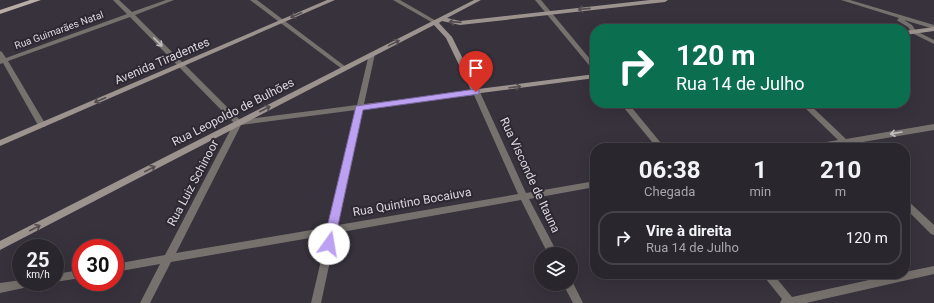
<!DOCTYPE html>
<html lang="pt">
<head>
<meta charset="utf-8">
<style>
  :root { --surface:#29262d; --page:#353239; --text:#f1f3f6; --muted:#a5a5aa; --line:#454349 }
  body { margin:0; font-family:Roboto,sans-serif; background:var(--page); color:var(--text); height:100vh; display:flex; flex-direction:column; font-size:15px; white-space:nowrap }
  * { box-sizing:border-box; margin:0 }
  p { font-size:13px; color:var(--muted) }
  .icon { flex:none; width:22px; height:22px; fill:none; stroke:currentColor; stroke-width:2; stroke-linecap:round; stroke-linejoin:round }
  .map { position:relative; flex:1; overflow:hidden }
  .sheet { position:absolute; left:590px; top:143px; width:320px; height:136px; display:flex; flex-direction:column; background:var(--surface); border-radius:16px; box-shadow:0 4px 16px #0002,0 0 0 1px var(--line) }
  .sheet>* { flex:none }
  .banner { position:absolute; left:590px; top:24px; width:320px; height:84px; border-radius:16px; box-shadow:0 4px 16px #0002,0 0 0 1px var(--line); background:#0b6e4f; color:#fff; overflow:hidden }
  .fabs { position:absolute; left:534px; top:247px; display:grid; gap:8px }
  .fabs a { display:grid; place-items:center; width:44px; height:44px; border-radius:50%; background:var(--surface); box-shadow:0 4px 16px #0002,0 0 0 1px var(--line); font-size:20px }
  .speed { position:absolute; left:12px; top:239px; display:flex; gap:8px; font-size:20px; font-weight:700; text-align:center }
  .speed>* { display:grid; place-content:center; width:52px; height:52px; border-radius:50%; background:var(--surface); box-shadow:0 4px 16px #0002,0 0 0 1px var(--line); line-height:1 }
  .speed small { font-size:10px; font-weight:400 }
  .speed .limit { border:6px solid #d22; background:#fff; color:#111 }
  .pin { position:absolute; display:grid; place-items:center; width:34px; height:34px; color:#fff; margin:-41px -17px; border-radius:50% 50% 50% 0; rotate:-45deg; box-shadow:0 0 4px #0007 }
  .pin .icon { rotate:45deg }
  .me { position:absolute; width:44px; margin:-22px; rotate:13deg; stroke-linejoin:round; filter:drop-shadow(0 0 3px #0008) }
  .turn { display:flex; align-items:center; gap:14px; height:84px; padding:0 20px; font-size:18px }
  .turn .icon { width:52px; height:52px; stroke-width:2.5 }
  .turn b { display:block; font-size:28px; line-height:34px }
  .eta { display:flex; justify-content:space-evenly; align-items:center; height:68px; text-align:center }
  .eta b { font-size:24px; font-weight:700; line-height:28px }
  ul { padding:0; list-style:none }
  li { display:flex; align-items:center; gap:12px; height:54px; margin:0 8px 6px; padding:0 12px; border:2px solid var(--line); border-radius:16px }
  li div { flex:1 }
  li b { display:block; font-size:15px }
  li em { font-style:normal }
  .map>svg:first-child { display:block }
</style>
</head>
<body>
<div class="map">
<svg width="934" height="303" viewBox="0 0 934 303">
  <rect width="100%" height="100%" fill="#37323c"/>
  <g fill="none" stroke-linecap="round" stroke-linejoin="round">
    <g fill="#77716e" fill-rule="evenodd">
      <path d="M113 0H119L132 12 166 0H174L135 15 240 120 357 105 369 54 372 52 375 54 364 104 479 90 526 193 595 181V187L529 199 558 254H548L521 200 336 233 321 303H311L327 235 171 262 150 303H140L160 264 115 272V264L165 255 234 123 130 17 8 61 46 125 45 127H39L3 63 0 64V51L2 52 6 58 127 14ZM474 95 518 194 338 225 363 109ZM356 110 329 227 176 253 241 125Z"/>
      <polygon points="250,0 257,0 346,67 346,69 342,69"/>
      <polygon points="393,0 400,0 438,22 435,24 433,23"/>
      <polygon points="535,0 541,0 595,65 595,71 593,70"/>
      <polygon points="841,0 850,0 934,25 934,29 904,20 912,25 916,31 934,40 934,44 912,33 908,27 898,21 897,20 899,18"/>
      <polygon points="620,103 628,103 665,148 657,148"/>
      <polygon points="800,103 808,103 846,139 934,124 934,130 851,144 854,148 845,148 842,145 826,148 805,148 809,145 838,140"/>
      <polygon points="905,200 908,201 934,225 934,235 931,234 905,208"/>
      <polygon points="934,266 934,274 806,303 780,303 782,299 762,274 773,274 792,297 896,274 905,274 905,272"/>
      <polygon points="81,270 81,278 55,282 54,282 55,282 55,274"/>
      <polygon points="21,280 21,282 38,282 37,285 33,286 0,293 0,283"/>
      <polygon points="571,281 572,281 583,303 573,303 563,284 571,284"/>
    </g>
    <g fill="#9c938e" fill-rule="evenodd">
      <polygon points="327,0 335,0 0,146 0,140"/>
      <polygon points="474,0 481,0 447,18 460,21 650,0 668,0 665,2 460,25 442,21 439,23 452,37 478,89 595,74 595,78 473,94 446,38 434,25 0,250 0,241"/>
      <polygon points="934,27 934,31 905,35 905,31"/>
    </g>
    <polygon fill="#b9ada7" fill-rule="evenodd" points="30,0 41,0 0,14 0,10"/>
  </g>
  <defs><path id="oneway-shaft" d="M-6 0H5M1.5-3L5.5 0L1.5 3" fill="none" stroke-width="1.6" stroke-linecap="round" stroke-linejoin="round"/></defs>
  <g stroke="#544d52">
    <use href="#oneway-shaft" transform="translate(584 9) rotate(174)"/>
    <use href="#oneway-shaft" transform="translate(296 15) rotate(157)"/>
    <use href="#oneway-shaft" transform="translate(455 22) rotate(-176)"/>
    <use href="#oneway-shaft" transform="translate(394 43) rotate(-26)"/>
    <use href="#oneway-shaft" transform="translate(515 87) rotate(-7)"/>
    <use href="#oneway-shaft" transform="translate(100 100) rotate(157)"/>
    <use href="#oneway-shaft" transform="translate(265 109) rotate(-27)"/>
    <use href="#oneway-shaft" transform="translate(150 169) rotate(-27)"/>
    <use href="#oneway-shaft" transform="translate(35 228) rotate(-27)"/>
  </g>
  <g stroke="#c3bec3">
    <use href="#oneway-shaft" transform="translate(158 42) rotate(45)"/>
    <use href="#oneway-shaft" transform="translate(896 133) rotate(170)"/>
  </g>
  <polygon fill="#bca0f2" stroke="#7a689d" points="476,89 479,90 479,94 363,110 334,244 332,247 325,247 323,244 356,106"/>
  <g text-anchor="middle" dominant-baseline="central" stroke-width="4" stroke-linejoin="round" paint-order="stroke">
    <g font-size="10" fill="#dcd8df" stroke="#2d2832">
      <text transform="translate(59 30) rotate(-20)">Rua Guimarães Natal</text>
    </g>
    <g font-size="12" fill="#dcd8df" stroke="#2d2832">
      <text transform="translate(162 61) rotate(-23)">Avenida Tiradentes</text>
      <text transform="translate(233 112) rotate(-27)">Rua Leopoldo de Bulhões</text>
      <text transform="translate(530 175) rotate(65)">Rua Visconde de Itauna</text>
      <text transform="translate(193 183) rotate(-62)">Rua Luiz Schinoor</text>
      <text transform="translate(412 202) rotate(-10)">Rua Quintino Bocaiuva</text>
    </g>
  </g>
</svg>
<div class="fabs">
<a><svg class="icon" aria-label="layers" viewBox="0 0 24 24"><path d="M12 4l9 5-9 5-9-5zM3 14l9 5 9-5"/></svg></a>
</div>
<div class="speed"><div>25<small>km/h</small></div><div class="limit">30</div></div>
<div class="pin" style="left:476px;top:92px;background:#d93025"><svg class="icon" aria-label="arrive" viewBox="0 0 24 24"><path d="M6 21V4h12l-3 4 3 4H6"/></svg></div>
<svg class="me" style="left:329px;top:244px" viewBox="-20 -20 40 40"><circle r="19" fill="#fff"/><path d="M0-13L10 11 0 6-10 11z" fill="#bca0f2"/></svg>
<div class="banner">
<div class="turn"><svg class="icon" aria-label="right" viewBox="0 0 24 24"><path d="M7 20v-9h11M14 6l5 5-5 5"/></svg><div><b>120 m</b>Rua 14 de Julho</div></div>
</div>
<section class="sheet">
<div class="eta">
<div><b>06:38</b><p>Chegada</p></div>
<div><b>1</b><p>min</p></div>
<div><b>210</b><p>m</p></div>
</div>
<ul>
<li><svg class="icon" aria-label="right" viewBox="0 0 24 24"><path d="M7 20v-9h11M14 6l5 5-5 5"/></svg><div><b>Vire à direita</b><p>Rua 14 de Julho</p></div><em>120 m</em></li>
</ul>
</section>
</div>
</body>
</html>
